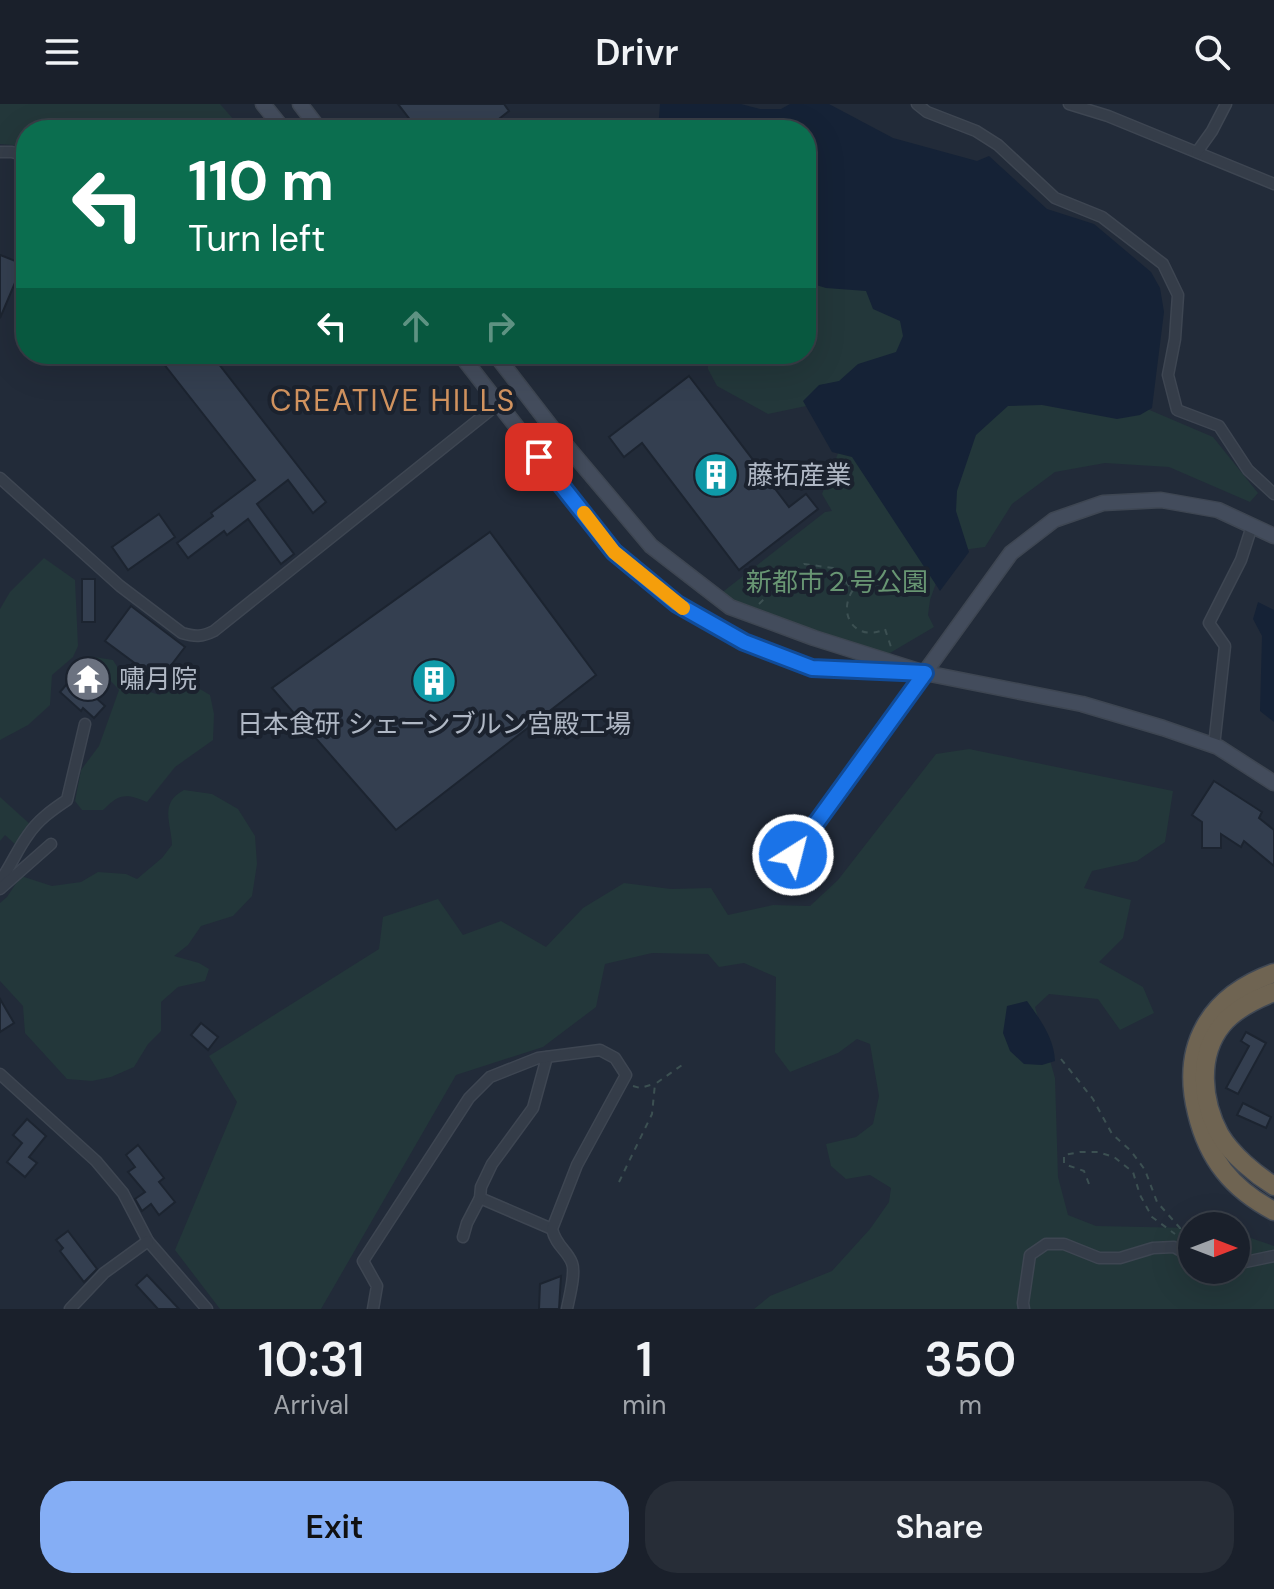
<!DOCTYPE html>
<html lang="en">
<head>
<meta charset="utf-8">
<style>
  :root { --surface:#1a202b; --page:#272d37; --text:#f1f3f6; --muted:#9fa3a9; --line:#383e47; --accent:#85aef5 }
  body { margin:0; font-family:"DM Sans","Noto Sans JP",sans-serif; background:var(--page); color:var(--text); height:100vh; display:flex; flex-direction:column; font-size:30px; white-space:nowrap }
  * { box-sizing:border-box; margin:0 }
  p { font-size:26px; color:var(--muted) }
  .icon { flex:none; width:44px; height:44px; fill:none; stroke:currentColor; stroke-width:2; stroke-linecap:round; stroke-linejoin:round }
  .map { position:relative; height:1205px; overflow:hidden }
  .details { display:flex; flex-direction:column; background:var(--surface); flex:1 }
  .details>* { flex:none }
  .guide { position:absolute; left:16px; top:16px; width:800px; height:244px; border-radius:32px; box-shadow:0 8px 32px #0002,0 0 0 2px var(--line); background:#0b6e4f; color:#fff; overflow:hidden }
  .needle { width:52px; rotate:90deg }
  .controls { position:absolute; left:1178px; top:1108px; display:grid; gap:16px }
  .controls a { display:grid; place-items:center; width:72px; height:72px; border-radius:50%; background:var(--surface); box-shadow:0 8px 32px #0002,0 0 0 2px var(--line); font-size:40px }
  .pin { position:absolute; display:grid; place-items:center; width:68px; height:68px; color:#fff; margin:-34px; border-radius:16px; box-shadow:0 4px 12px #0006 }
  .me { position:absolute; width:88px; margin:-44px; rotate:36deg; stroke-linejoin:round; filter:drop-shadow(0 0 6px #0008) }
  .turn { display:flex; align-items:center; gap:28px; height:168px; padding:0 40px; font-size:36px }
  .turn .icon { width:104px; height:104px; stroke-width:2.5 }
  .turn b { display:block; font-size:56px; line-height:68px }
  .lanes { display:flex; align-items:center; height:76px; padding:0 40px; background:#0003; justify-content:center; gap:40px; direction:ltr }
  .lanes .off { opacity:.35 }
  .eta { display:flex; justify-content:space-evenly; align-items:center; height:136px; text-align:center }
  .eta b { font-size:48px; font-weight:600; line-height:56px }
  .action { display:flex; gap:16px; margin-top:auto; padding:16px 40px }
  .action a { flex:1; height:92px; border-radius:32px; background:var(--accent); color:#111; font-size:32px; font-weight:600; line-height:92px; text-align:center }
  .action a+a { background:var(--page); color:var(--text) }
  header { display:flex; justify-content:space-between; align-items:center; height:104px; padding:0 40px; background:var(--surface); font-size:36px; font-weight:600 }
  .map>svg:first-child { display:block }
</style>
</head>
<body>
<header><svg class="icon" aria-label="menu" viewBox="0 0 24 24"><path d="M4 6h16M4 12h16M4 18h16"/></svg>Drivr<svg class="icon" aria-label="search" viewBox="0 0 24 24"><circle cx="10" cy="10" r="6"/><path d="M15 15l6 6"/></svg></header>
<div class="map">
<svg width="1274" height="1205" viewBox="0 0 1274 1205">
  <rect width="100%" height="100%" fill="#222b39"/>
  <g fill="#23373a">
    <polygon points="0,0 220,0 234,16 228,26 26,26 26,42 0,40"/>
    <polygon points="806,138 1004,277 1105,287 1213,333 1258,389 1250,398 1169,363 1105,359 1055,368 1012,400 985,443 947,448 930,496 928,511 934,523 878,556 745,508 720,490 825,408 832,407 822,390 848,324 830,297 768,310 717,282 708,265 708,250 806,250"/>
    <polygon points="44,454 75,476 78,542 73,553 52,571 50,601 28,621 0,636 0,505 10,488"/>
    <path d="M88 552 113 556 129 582 160 591 183 575 210 591 214 610 213 636 175 663 147 698C125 689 119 690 103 706H82L75 697 81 666 99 642 119 586Z"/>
    <polygon points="969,645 1173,687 1165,738 1137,757 1092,767 1084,784 1131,796 1123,834 1099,858 1143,883 1154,909 1120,926 1098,895 1049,890 1035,903 1055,974 1058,1073 1068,1111 1096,1122 1192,1124 1192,1166 1236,1166 1236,1129 1274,1142 1274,1205 754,1205 770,1192 832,1167 870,1125 889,1098 891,1084 870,1071 846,1075 831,1062 826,1040 856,1033 873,1020 879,992 870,940 857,935 838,949 790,968 775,948 776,873 744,859 719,863 708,850 652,849 605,860 596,903 543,943 456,971 321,1205 220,1205 175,1146 237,998 209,952 379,845 383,813 438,795 463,831 501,817 546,843 583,804 624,779 671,785 711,784 728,811 773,801 810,802 838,776 936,650"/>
    <path d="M184 686 212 690 238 705 255 732 257 760 252 792 233 812 201 822 188 841 174 852 199 859 209 865 205 877 178 883 161 898V927L148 940 134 963 111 973 92 977 67 975 25 929 23 902 0 877V799L7 793 21 772 52 782 81 778 98 768 126 770 137 775 162 754 172 741C171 718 159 699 184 686Z"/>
    <polygon points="0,693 32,722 15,740 5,731 0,737"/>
  </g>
  <g fill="#152236">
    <polygon points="660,0 741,0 760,5 781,5 790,0 829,0 893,34 977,57 989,52 1047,105 1094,120 1151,168 1160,184 1164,208 1152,304 1140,311 1117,315 1042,301 1008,302 976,331 957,387 956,407 969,448 940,487 852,353 832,348 803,297 819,281 839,277 858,260 896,248 903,232 900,217 873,205 866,187 826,184 806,178 806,26 658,26"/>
    <polygon points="1258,498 1274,506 1274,618 1260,607 1262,532 1253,515"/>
    <path d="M1027 897C1040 915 1054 934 1055 957L1042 961 1024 960 1010 947 1003 929 1007 902Z"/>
  </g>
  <g fill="#343f50" stroke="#1c2430" stroke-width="2">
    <polygon points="398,0 504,0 509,7 485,26 418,26"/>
    <polygon points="0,151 23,160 0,214"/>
    <polygon points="156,250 211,250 326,398 313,409 288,376 257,400 294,450 281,460 248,415 227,431 224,427 188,454 177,439 213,412 211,409 255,376"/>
    <polygon points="689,272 789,403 806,390 818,405 739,466 642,339 624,353 609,333"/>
    <polygon points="159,410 175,433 128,466 112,443"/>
    <polygon points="490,428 596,571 396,726 272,584"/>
    <rect x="82" y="475" width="13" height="43"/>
    <polygon points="131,502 185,543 159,577 105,537"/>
    <polygon points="73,573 105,602 94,614 83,604 81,607 60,588"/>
    <polygon points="1214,677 1262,708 1259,714 1274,726 1274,762 1244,737 1241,743 1221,730 1221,744 1202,744 1202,718 1192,711"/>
    <polygon points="0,895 14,919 0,928"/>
    <polygon points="201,919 218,933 208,946 191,931"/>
    <polygon points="1246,928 1266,939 1238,990 1226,984 1249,942 1241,937"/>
    <polygon points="1243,999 1271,1013 1266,1024 1237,1011"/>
    <polygon points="27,1015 46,1032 29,1053 37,1059 25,1073 7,1058 22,1039 13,1031"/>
    <polygon points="138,1041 164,1074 159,1078 175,1098 159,1111 151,1100 142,1107 135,1095 145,1088 128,1068 135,1063 126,1051"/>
    <polygon points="68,1127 97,1165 84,1178 60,1147 63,1144 56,1136"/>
    <polygon points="147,1171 179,1205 158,1205 136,1181"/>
    <polygon points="561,1172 559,1205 539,1205 540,1180"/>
  </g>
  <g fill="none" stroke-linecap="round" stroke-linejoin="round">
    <g stroke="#3e4652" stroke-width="13">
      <g id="street">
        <polyline points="917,0 927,8 976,27 998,41 1055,94 1102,113 1163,160 1178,191 1175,235 1168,271 1177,306 1219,322 1248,366 1274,390"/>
        <polyline points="1069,0 1108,12 1274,80"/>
        <polyline points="0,48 12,48 26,52"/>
        <polyline points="1197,48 1212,27 1226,0"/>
        <path d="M0 374 120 482 182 529C195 533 202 533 214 527L498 300"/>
        <polyline points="1214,642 1225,542 1209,519 1241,456 1252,422"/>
        <path d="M0 777C11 762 17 746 28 731 38 716 52 706 67 696L85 620"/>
        <polyline points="0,785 51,740"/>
        <polyline points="0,970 96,1057 123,1089 148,1137 207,1205"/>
        <polyline points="480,1094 552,1125"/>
        <polyline points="463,1133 467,1119 480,1094 481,1083 492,1060 533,1004 547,953"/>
        <polyline points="1236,1160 1274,1152"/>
        <polyline points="70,1205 104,1169 148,1137"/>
        <path d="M373 1205 377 1182 363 1157 469 994 490 973 538 954 600 946 615 954 626 971 577 1061 552 1125C556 1142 567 1146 572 1159 576 1169 569 1194 567 1205"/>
        <polyline points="1024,1205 1023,1199 1030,1151 1046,1140 1064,1140 1099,1154 1120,1154 1153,1144 1174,1143 1192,1153"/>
      </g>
    </g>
    <g stroke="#3e4652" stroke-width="17">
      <g id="secondary">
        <polyline points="263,0 284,26"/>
        <polyline points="300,0 320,26"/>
        <polyline points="460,250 614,448 677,500 744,538 812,564 905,568"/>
        <polyline points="495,250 559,333 651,442 730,503 814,534 925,569 1082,600 1163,624 1218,643 1274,679"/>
        <polyline points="793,751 1011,449 1054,416 1103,399 1161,396 1218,406 1274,432"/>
      </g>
    </g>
    <g stroke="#404854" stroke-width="21">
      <g id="highway">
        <path d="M1274 869C1210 892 1180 941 1197 1009 1208 1055 1232 1085 1274 1107"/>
        <path d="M1274 888C1256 895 1235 905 1222 921 1197 952 1202 998 1220 1031 1232 1051 1255 1070 1274 1082"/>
      </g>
    </g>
    <g stroke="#3c5052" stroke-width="2" stroke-dasharray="6 6" stroke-linecap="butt">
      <path d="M759 500 784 475 804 460 833 464 853 486C836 511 857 539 885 525L891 543"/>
      <polyline points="1061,955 1093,995 1112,1030 1131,1047 1145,1066 1157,1098 1180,1124 1180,1133"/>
      <polyline points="633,982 640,984 654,980"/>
      <polyline points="619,1078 652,1010 655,980 685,959"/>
      <polyline points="1089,1080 1084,1067 1064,1060 1064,1051 1080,1048 1098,1048 1114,1053 1133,1068 1140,1091 1152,1113 1175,1130"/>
    </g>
    <use href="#street" stroke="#353d49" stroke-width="10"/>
    <use href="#secondary" stroke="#434c5c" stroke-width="14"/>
    <use href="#highway" stroke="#6f6452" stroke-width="18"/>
  </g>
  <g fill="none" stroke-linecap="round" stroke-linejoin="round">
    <g stroke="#114b97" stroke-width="20">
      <polyline id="route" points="539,353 614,448 677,500 744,538 812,564 925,569 793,751"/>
    </g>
    <use href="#route" stroke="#1a73e8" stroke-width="14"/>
    <polyline stroke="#f59e0b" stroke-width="14" points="584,409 614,448 683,504"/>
  </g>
  <defs>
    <g id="building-disc" transform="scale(2.3)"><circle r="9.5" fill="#0f9aa8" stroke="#1b222e"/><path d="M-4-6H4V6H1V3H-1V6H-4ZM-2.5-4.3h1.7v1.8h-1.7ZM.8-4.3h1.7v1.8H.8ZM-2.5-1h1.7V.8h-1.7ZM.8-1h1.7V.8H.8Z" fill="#fff"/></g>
    <g id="temple-disc" transform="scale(2.3)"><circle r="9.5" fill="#6b7280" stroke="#1b222e"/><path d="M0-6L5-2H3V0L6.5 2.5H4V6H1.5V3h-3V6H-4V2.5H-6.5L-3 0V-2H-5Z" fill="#fff"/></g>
  </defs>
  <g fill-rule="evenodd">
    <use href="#building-disc" x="716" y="371"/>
    <use href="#temple-disc" x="88" y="575"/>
    <use href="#building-disc" x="434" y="577"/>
  </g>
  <g text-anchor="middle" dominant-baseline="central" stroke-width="8" stroke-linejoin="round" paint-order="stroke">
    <g font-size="26" fill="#b0b8c5" stroke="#1b222e" text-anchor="start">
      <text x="747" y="371">藤拓産業</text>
      <text x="119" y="575">嘯月院</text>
      <text x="434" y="620" text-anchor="middle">日本食研 シェーンブルン宮殿工場</text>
    </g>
    <g font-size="26" fill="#689673" stroke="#1b222e">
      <text x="837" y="478">新都市２号公園</text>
    </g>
    <g font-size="30" letter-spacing="2" fill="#d1935f" stroke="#1b222e">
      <text x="393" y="296">CREATIVE HILLS</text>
    </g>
  </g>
</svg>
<div class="controls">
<a><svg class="needle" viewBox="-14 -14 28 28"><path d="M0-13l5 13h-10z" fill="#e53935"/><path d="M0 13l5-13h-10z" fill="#9fa3a9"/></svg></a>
</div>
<div class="pin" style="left:539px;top:353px;background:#d93025"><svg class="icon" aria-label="arrive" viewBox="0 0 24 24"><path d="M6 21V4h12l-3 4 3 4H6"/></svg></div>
<svg class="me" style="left:793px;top:751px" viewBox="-20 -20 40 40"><circle r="17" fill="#1a73e8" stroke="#fff" stroke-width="3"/><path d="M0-11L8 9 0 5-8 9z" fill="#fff"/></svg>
<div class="guide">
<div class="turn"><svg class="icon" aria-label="left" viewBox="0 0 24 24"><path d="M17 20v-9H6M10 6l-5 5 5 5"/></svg><div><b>110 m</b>Turn left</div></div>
<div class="lanes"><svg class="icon" aria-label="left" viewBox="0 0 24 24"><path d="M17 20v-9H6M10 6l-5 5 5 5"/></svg><svg class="icon off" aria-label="ahead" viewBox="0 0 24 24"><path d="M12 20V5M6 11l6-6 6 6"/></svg><svg class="icon off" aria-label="right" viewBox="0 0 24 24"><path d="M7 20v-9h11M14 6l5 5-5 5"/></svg></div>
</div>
</div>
<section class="details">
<div class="eta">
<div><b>10:31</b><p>Arrival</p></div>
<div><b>1</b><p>min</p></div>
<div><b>350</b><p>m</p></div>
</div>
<div class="action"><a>Exit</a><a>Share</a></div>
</section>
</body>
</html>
